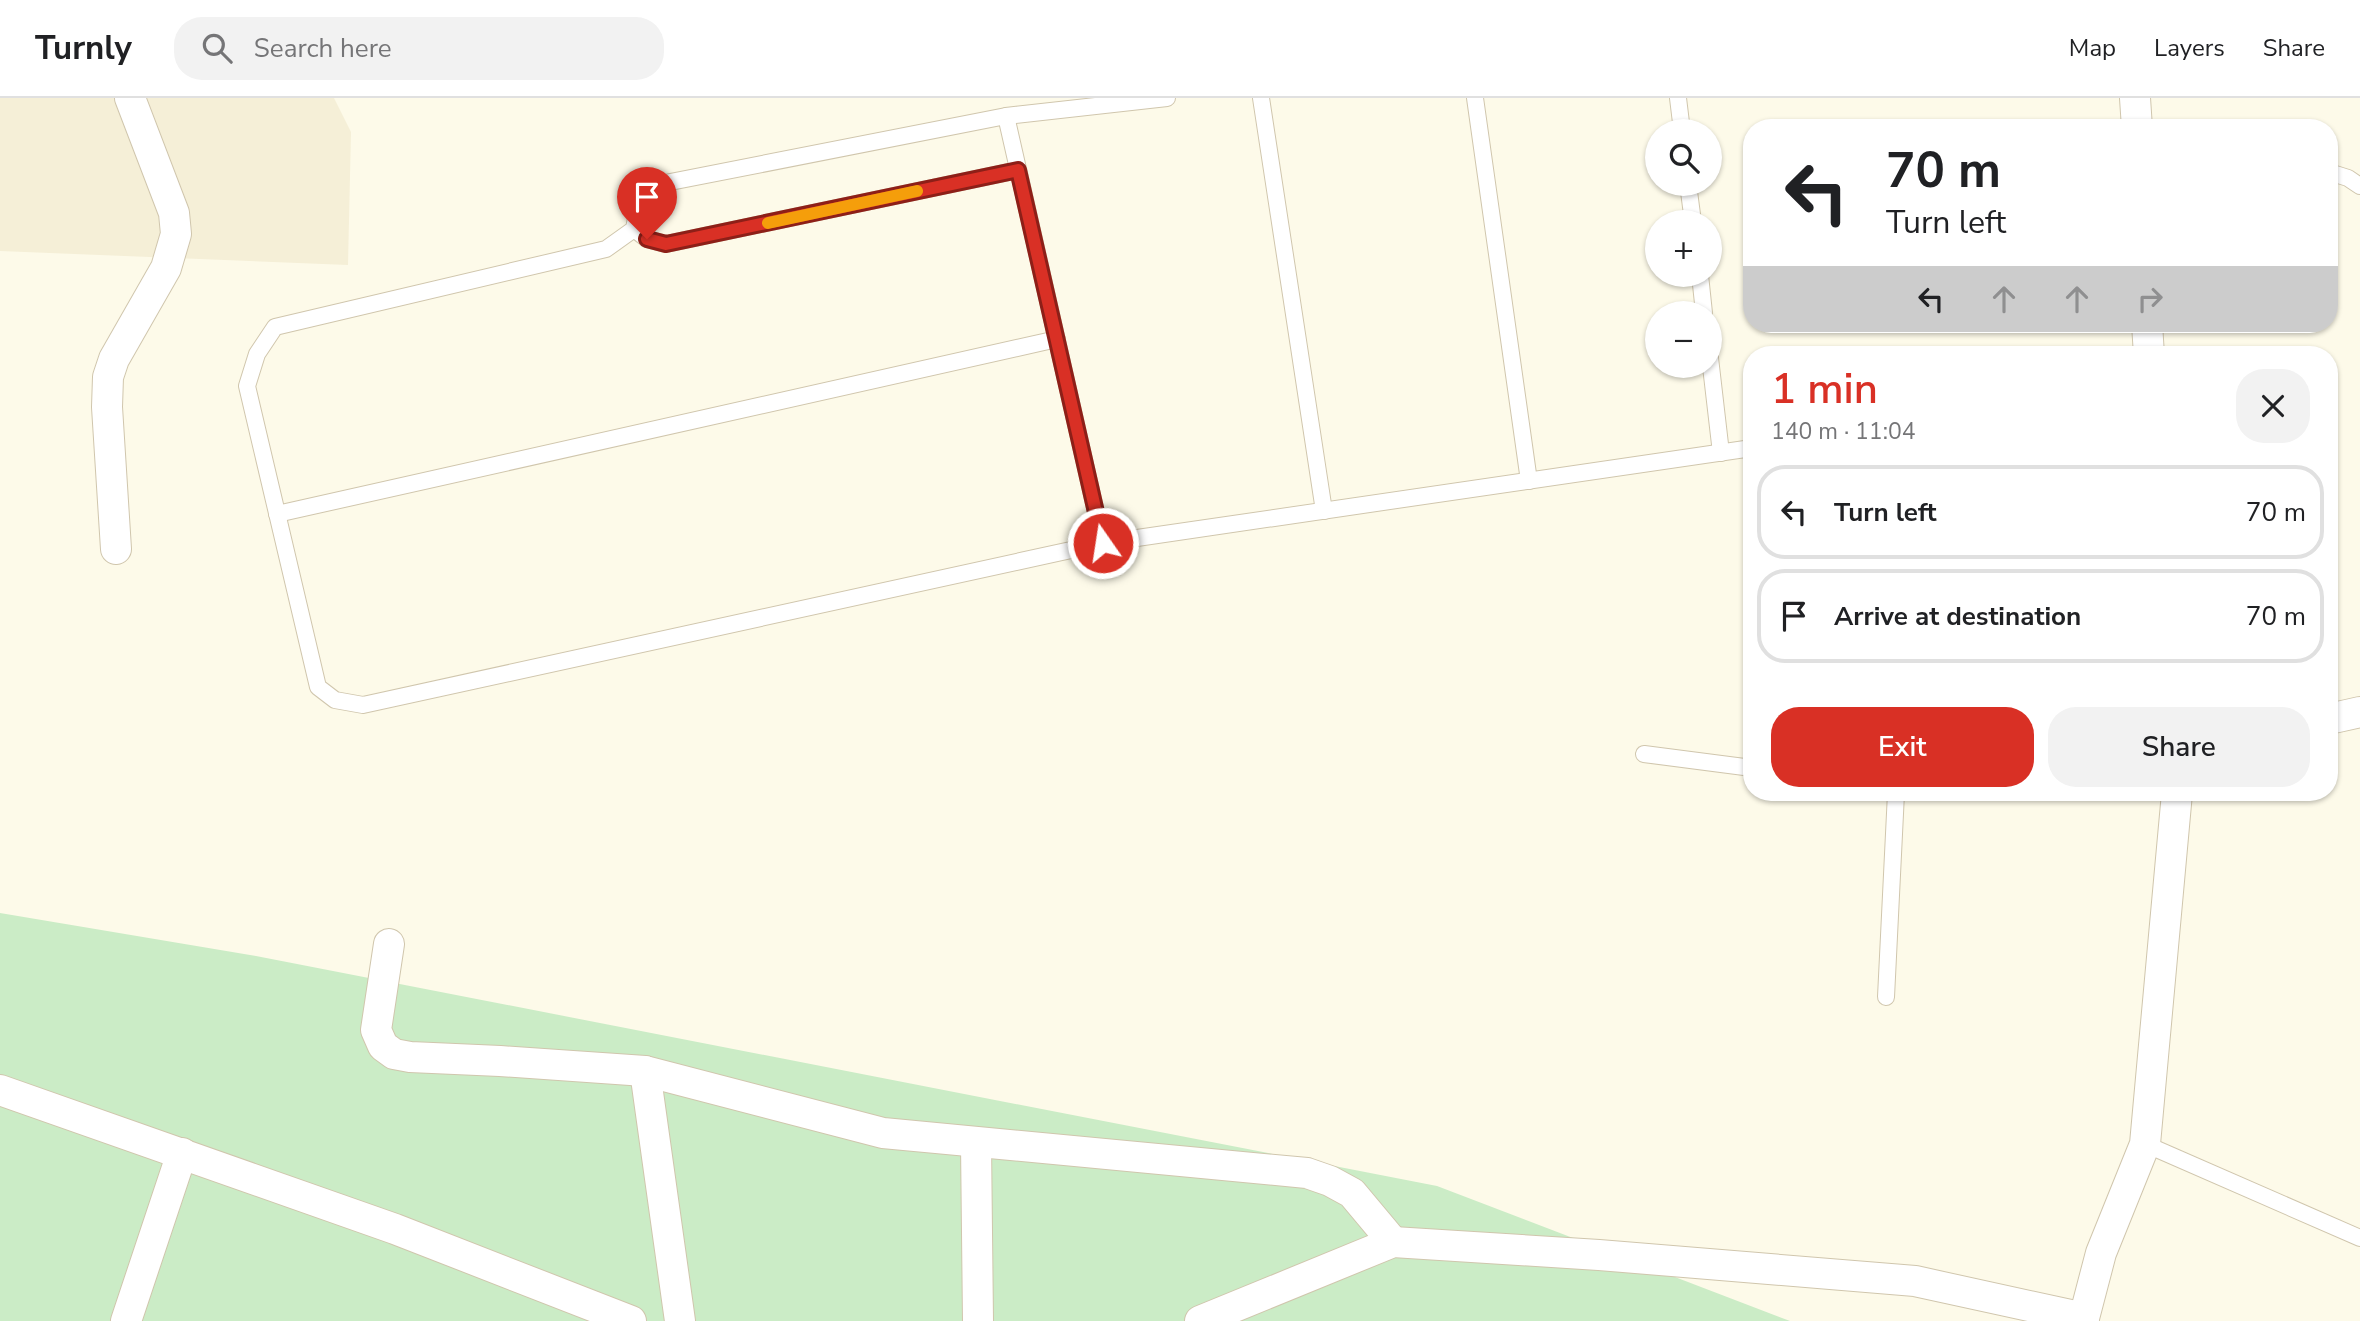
<!DOCTYPE html>
<html lang="en">
<head>
<meta charset="utf-8">
<style>
  :root { --surface:#fff; --page:#f2f2f2; --text:#202124; --muted:#757577; --line:#e0e0e0; --accent:#d93025 }
  body { margin:0; font-family:"Nunito Sans",sans-serif; background:var(--page); color:var(--text); height:100vh; display:flex; flex-direction:column; font-size:26px; white-space:nowrap }
  * { box-sizing:border-box; margin:0 }
  p { font-size:23px; color:var(--muted) }
  .icon { flex:none; width:38px; height:38px; fill:none; stroke:currentColor; stroke-width:2; stroke-linecap:round; stroke-linejoin:round }
  .map { position:relative; flex:1; overflow:hidden }
  .details { position:absolute; left:1743px; top:248px; width:595px; height:455px; display:flex; flex-direction:column; background:var(--surface); border-radius:28px; box-shadow:0 2px 5px #0004 }
  .details>* { flex:none }
  .guide { position:absolute; left:1743px; top:21px; width:595px; height:214px; border-radius:28px; box-shadow:0 2px 5px #0004; background:#fff; color:var(--text); overflow:hidden }
  .fabs { position:absolute; left:1645px; top:21px; display:grid; gap:14px }
  .fabs a { display:grid; place-items:center; width:77px; height:77px; border-radius:50%; background:var(--surface); box-shadow:0 2px 5px #0004; font-size:35px }
  .pin { position:absolute; display:grid; place-items:center; width:60px; height:60px; color:#fff; margin:-72px -30px; border-radius:50% 50% 50% 0; rotate:-45deg; box-shadow:0 0 7px #0007 }
  .pin .icon { rotate:45deg }
  .me { position:absolute; width:77px; margin:-38px; rotate:347deg; stroke-linejoin:round; filter:drop-shadow(0 0 5px #0008) }
  .turn { display:flex; align-items:center; gap:24px; height:147px; padding:0 28px; font-size:32px }
  .turn .icon { width:91px; height:91px; stroke-width:2.5 }
  .turn b { display:block; font-size:49px; line-height:60px }
  .lanes { display:flex; align-items:center; height:66px; padding:0 28px; background:#0003; justify-content:center; gap:35px; direction:ltr }
  .lanes .off { opacity:.35 }
  .round { display:grid; place-items:center; flex:none; width:74px; height:74px; border-radius:28px; background:var(--page) }
  .overview { display:flex; align-items:center; justify-content:space-between; height:119px; padding:0 28px }
  h1 { font-size:42px; font-weight:600; line-height:52px; color:var(--accent) }
  .button { display:flex; gap:14px; margin-top:auto; padding:14px 28px }
  .button a { flex:1; height:80px; border-radius:28px; background:var(--accent); color:#fff; font-size:28px; font-weight:600; line-height:80px; text-align:center }
  .button a+a { background:var(--page); color:var(--text) }
  ul { padding:0; list-style:none }
  li { display:flex; align-items:center; gap:21px; height:94px; margin:0 14px 10px; padding:0 14px; border:4px solid var(--line); border-radius:28px }
  li div { flex:1 }
  li b { display:block; font-size:26px }
  li em { font-style:normal }
  header { display:flex; align-items:center; gap:42px; box-sizing:border-box; height:98px; padding:0 35px; background:var(--surface); border-bottom:2px solid var(--line) }
  header strong { font-size:33px }
  nav { display:flex; gap:38px; margin-inline-start:auto; font-size:24px }
  .search { width:490px; height:63px; background:var(--page); display:flex; align-items:center; gap:18px; box-sizing:border-box; padding:0 24px; border-radius:28px; color:var(--muted); font-size:26px }
  .map>svg:first-child { display:block }
</style>
</head>
<body>
<header>
<strong>Turnly</strong>
<div class="search"><svg class="icon" aria-label="search" viewBox="0 0 24 24"><circle cx="10" cy="10" r="6"/><path d="M15 15l6 6"/></svg>Search here</div>
<nav><a>Map</a><a>Layers</a><a>Share</a></nav>
</header>
<div class="map">
<svg width="2360" height="1223" viewBox="0 0 2360 1223">
  <rect width="100%" height="100%" fill="#fdfae9"/>
  <polygon fill="#f5efd7" points="0,0 334,0 351,34 348,167 0,153"/>
  <polygon fill="#cbecc6" points="0,815 256,858 1437,1088 1790,1223 0,1223"/>
  <g fill="none" stroke-linecap="round" stroke-linejoin="round">
    <g stroke="#d0c6ad" stroke-width="18">
      <g id="lane">
        <polyline points="1167,0 1006,18 655,87 639,103 634,131 606,151 275,229 257,256 247,288 318,589 335,602 363,607 1103,445 1752,350"/>
        <polyline points="1261,0 1324,413"/>
        <polyline points="1475,0 1529,383"/>
        <polyline points="1678,0 1682,33"/>
        <polyline points="1006,18 1103,445"/>
        <polyline points="2329,74 2348,80 2360,88"/>
        <polyline points="1688,86 1693,124"/>
        <polyline points="634,131 647,141 666,146 1018,72"/>
        <polyline points="1700,177 1704,215"/>
        <polyline points="1710,260 1721,355"/>
        <polyline points="277,416 1057,241"/>
        <polyline points="1644,656 1752,670"/>
        <polyline points="1886,899 1896,695"/>
        <polyline points="2145,1046 2360,1140"/>
      </g>
    </g>
    <g stroke="#d0c6ad" stroke-width="32">
      <g id="street">
        <polyline points="2135,0 2137,30"/>
        <polyline points="2147,226 2149,257"/>
        <polyline points="116,451 107,309 108,279 114,261 166,170 176,136 174,115 130,0"/>
        <polyline points="2329,621 2360,614"/>
        <polyline points="389,846 376,932 383,948 394,956 410,959 500,963 645,973 883,1035 1307,1075 1330,1083 1352,1095 1393,1144"/>
        <polyline points="645,973 680,1223"/>
        <polyline points="0,992 395,1131 631,1223"/>
        <polyline points="976,1045 978,1223"/>
        <polyline points="2084,1220 2101,1155 2145,1046 2177,695"/>
        <polyline points="126,1223 182,1055"/>
        <polyline points="1200,1223 1393,1144 1599,1157 1915,1183 2084,1220"/>
      </g>
    </g>
    <use href="#lane" stroke="#fff" stroke-width="16"/>
    <use href="#street" stroke="#fff" stroke-width="30"/>
  </g>
  <g fill="none" stroke-linecap="round" stroke-linejoin="round">
    <g stroke="#8d1f18" stroke-width="18">
      <polyline id="route" points="647,141 666,146 1018,72 1103,445"/>
    </g>
    <use href="#route" stroke="#d93025" stroke-width="12"/>
    <polyline stroke="#f59e0b" stroke-width="12" points="768,125 917,93"/>
  </g>
</svg>
<div class="fabs">
<a><svg class="icon" aria-label="search" viewBox="0 0 24 24"><circle cx="10" cy="10" r="6"/><path d="M15 15l6 6"/></svg></a>
<a>+</a>
<a>−</a>
</div>
<div class="pin" style="left:647px;top:141px;background:#d93025"><svg class="icon" aria-label="arrive" viewBox="0 0 24 24"><path d="M6 21V4h12l-3 4 3 4H6"/></svg></div>
<svg class="me" style="left:1103px;top:445px" viewBox="-20 -20 40 40"><circle r="17" fill="#d93025" stroke="#fff" stroke-width="3"/><path d="M0-11L8 9 0 5-8 9z" fill="#fff"/></svg>
<div class="guide">
<div class="turn"><svg class="icon" aria-label="left" viewBox="0 0 24 24"><path d="M17 20v-9H6M10 6l-5 5 5 5"/></svg><div><b>70 m</b>Turn left</div></div>
<div class="lanes"><svg class="icon" aria-label="left" viewBox="0 0 24 24"><path d="M17 20v-9H6M10 6l-5 5 5 5"/></svg><svg class="icon off" aria-label="ahead" viewBox="0 0 24 24"><path d="M12 20V5M6 11l6-6 6 6"/></svg><svg class="icon off" aria-label="ahead" viewBox="0 0 24 24"><path d="M12 20V5M6 11l6-6 6 6"/></svg><svg class="icon off" aria-label="right" viewBox="0 0 24 24"><path d="M7 20v-9h11M14 6l5 5-5 5"/></svg></div>
</div>
<section class="details">
<div class="overview"><div><h1>1 min</h1><p>140 m · 11:04</p></div><a class="round"><svg class="icon" aria-label="close" viewBox="0 0 24 24"><path d="M6 6l12 12M18 6L6 18"/></svg></a></div>
<ul>
<li><svg class="icon" aria-label="left" viewBox="0 0 24 24"><path d="M17 20v-9H6M10 6l-5 5 5 5"/></svg><div><b>Turn left</b></div><em>70 m</em></li>
<li><svg class="icon" aria-label="arrive" viewBox="0 0 24 24"><path d="M6 21V4h12l-3 4 3 4H6"/></svg><div><b>Arrive at destination</b></div><em>70 m</em></li>
</ul>
<div class="button"><a>Exit</a><a>Share</a></div>
</section>
</div>
</body>
</html>
